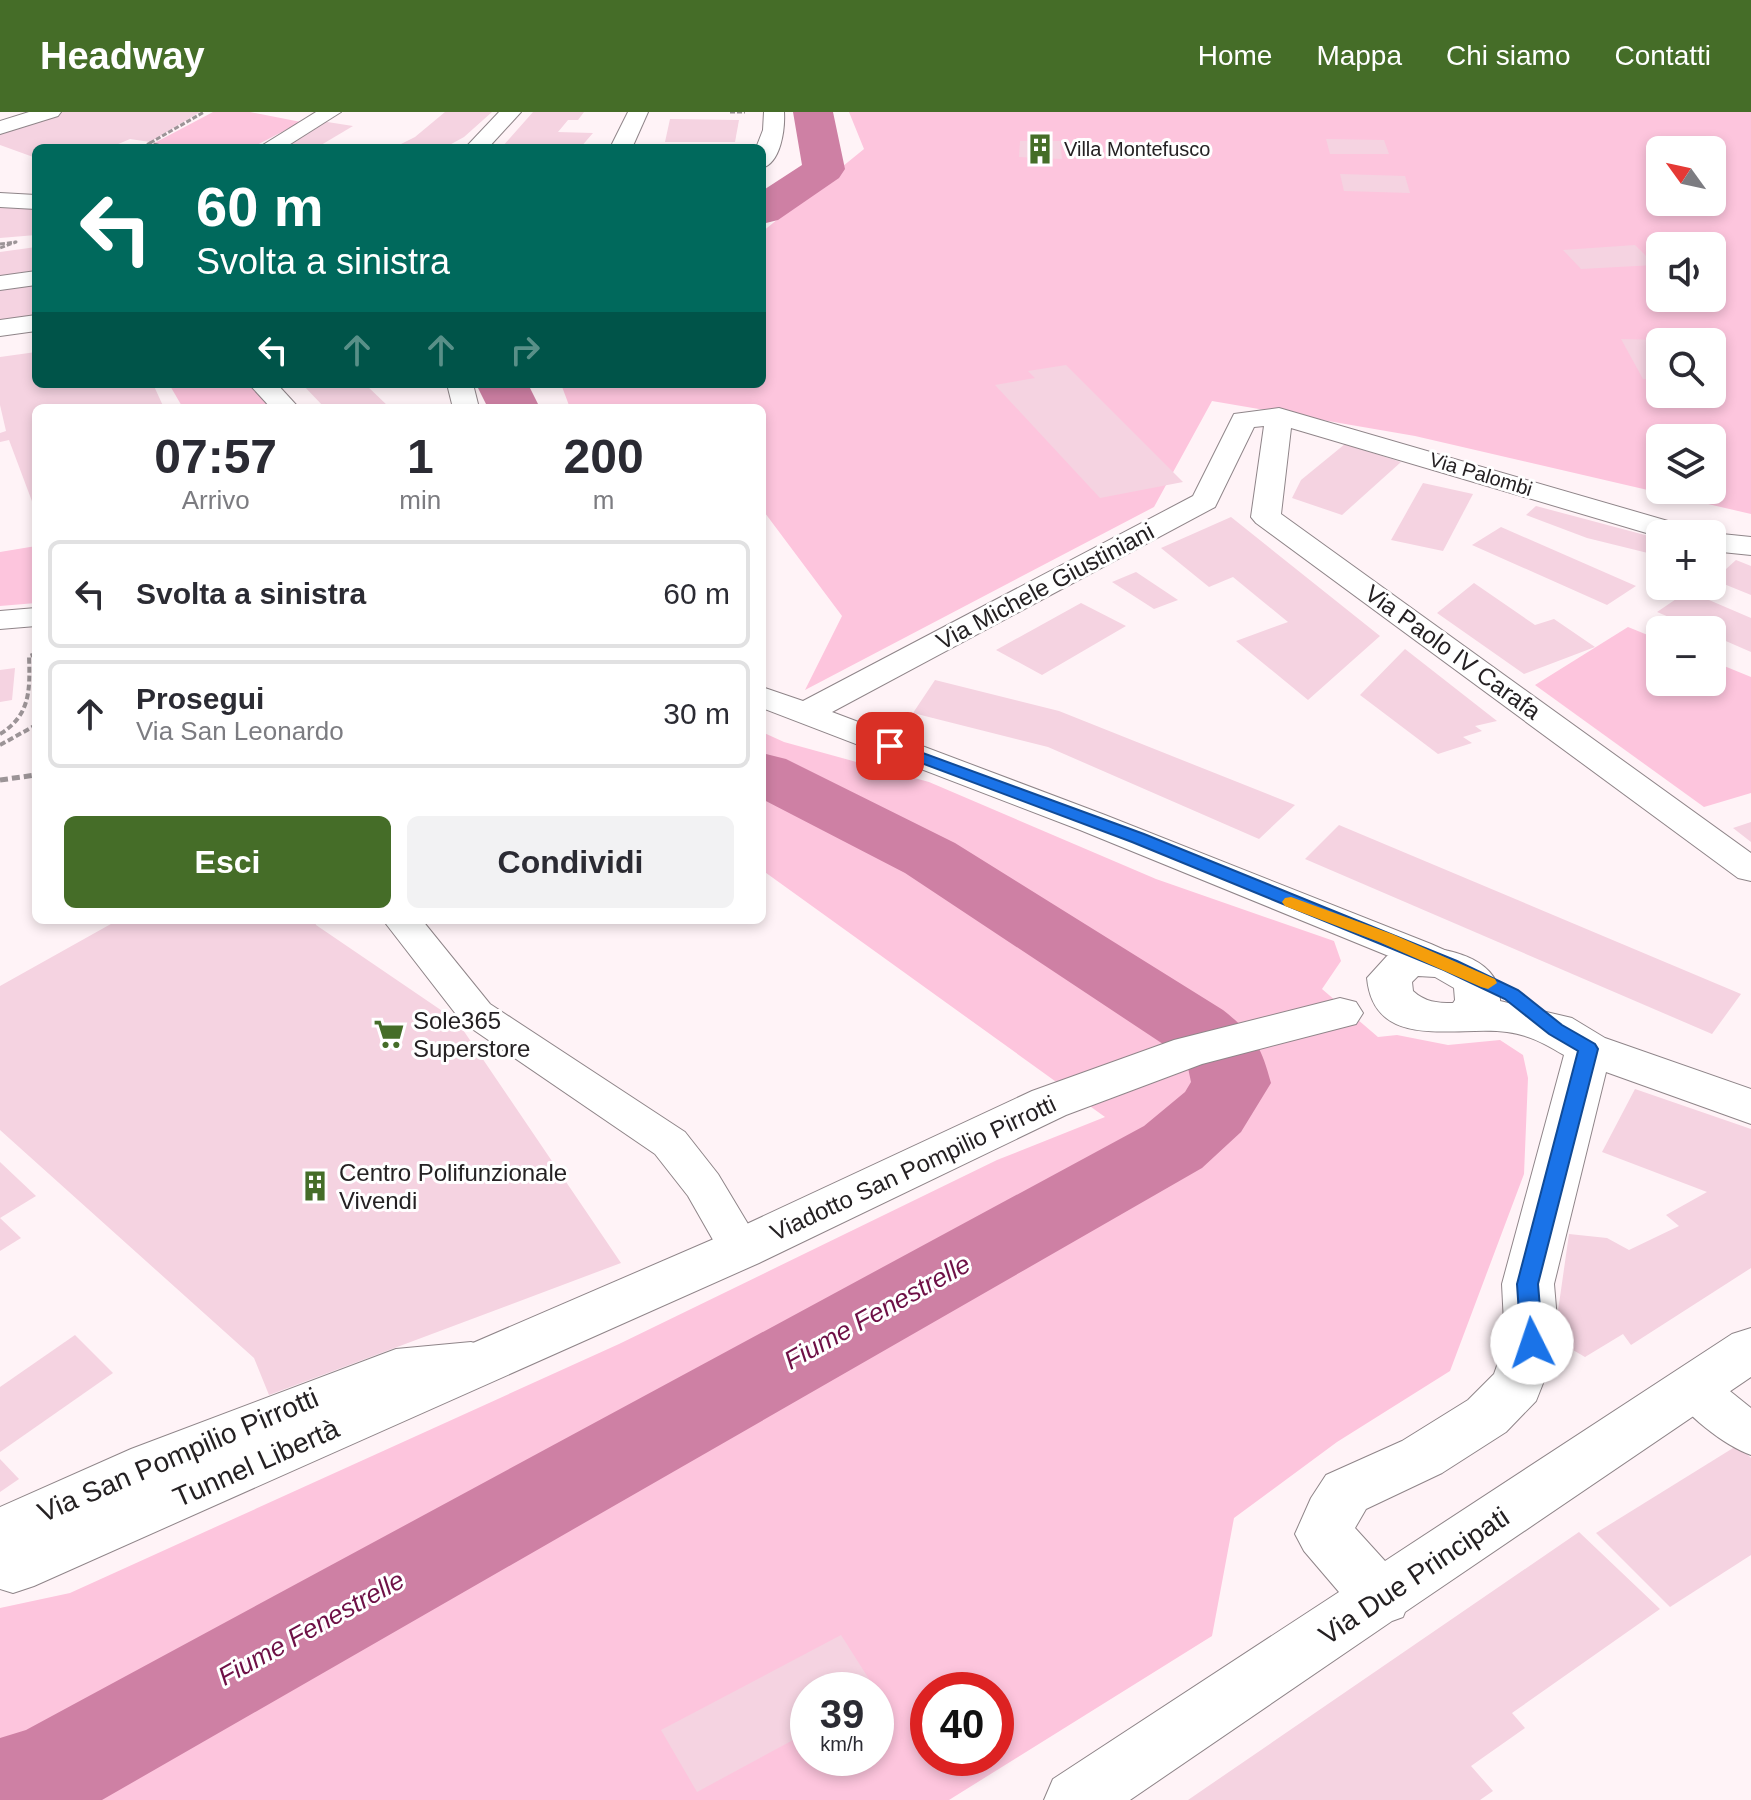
<!DOCTYPE html>
<html lang="it">
<head>
<meta charset="utf-8">
<style>
  :root { --surface:#fff; --page:#f2f2f3; --text:#2b2b33; --muted:#7c7c81; --line:#e1e1e2; --accent:#456d28 }
  body { margin:0; font-family:Helvetica,sans-serif; background:var(--page); color:var(--text); height:100vh; display:flex; flex-direction:column; font-size:30px; white-space:nowrap }
  * { box-sizing:border-box; margin:0 }
  p { font-size:26px; color:var(--muted) }
  .icon { flex:none; width:44px; height:44px; fill:none; stroke:currentColor; stroke-width:2; stroke-linecap:round; stroke-linejoin:round }
  .map { position:relative; flex:1; overflow:hidden }
  .details { position:absolute; left:32px; top:292px; width:734px; height:520px; display:flex; flex-direction:column; background:var(--surface); border-radius:12px; box-shadow:0 4px 12px #0003 }
  .details>* { flex:none }
  .hud { position:absolute; left:32px; top:32px; width:734px; height:244px; border-radius:12px; box-shadow:0 4px 12px #0003; background:#00695c; color:#fff; overflow:hidden }
  .needle { width:52px; rotate:303deg }
  .buttons { position:absolute; left:1646px; top:24px; display:grid; gap:16px }
  .buttons a { display:grid; place-items:center; width:80px; height:80px; border-radius:12px; background:var(--surface); box-shadow:0 4px 12px #0003; font-size:40px }
  .speed { position:absolute; left:790px; top:1560px; display:flex; gap:16px; font-size:40px; font-weight:700; text-align:center }
  .speed>* { display:grid; place-content:center; width:104px; height:104px; border-radius:50%; background:var(--surface); box-shadow:0 4px 12px #0003; line-height:1 }
  .speed small { font-size:20px; font-weight:400 }
  .speed .limit { border:12px solid #d22; background:#fff; color:#111 }
  .pin { position:absolute; display:grid; place-items:center; width:68px; height:68px; color:#fff; margin:-34px; border-radius:16px; box-shadow:0 4px 12px #0006 }
  .me { position:absolute; width:88px; margin:-44px; rotate:356deg; stroke-linejoin:round; filter:drop-shadow(0 0 6px #0008) }
  .turn { display:flex; align-items:center; gap:28px; height:168px; padding:0 32px; font-size:36px }
  .turn .icon { width:104px; height:104px; stroke-width:2.5 }
  .turn b { display:block; font-size:56px; line-height:68px }
  .lanes { display:flex; align-items:center; height:76px; padding:0 32px; background:#0003; justify-content:center; gap:40px; direction:ltr }
  .lanes .off { opacity:.35 }
  .eta { display:flex; justify-content:space-evenly; align-items:center; height:136px; text-align:center }
  .eta b { font-size:48px; font-weight:700; line-height:56px }
  .action { display:flex; gap:16px; margin-top:auto; padding:16px 32px }
  .action a { flex:1; height:92px; border-radius:12px; background:var(--accent); color:#fff; font-size:32px; font-weight:700; line-height:92px; text-align:center }
  .action a+a { background:var(--page); color:var(--text) }
  ul { padding:0; list-style:none }
  li { display:flex; align-items:center; gap:24px; height:108px; margin:0 16px 12px; padding:0 16px; border:4px solid var(--line); border-radius:12px }
  li div { flex:1 }
  li b { display:block; font-size:30px }
  li em { font-style:normal }
  header { display:flex; align-items:center; gap:48px; box-sizing:border-box; height:112px; padding:0 40px; background:var(--accent); color:#fff }
  header strong { font-size:38px }
  nav { display:flex; gap:44px; margin-inline-start:auto; font-size:28px }
  .map>svg:first-child { display:block }
</style>
</head>
<body>
<header>
<strong>Headway</strong>
<nav><a>Home</a><a>Mappa</a><a>Chi siamo</a><a>Contatti</a></nav>
</header>
<div class="map">
<svg width="1751" height="1688" viewBox="0 0 1751 1688">
  <rect width="100%" height="100%" fill="#fff3f7"/>
  <g fill="#fdc5dd" fill-rule="evenodd">
    <polygon points="213,0 250,0 301,10 251,36 145,36"/>
    <path d="M849 0H1751V402L1415 324 1212 289 1154 395 805 578 842 504 762 397V296H570L561 272H762V120L864 37ZM1660 38H1712V90H1660ZM1660 134H1712V186H1660ZM1660 230H1712V282H1660ZM1660 326H1712V378H1660Z"/>
    <polygon points="169,272 262,272 286,296 183,296"/>
    <polygon points="36,434 36,491 0,494 0,440"/>
    <polygon points="1628,515 1660,528 1660,570 1712,570 1712,549 1751,565 1751,681 1704,695 1535,573"/>
    <path d="M762 620 784 630 929 670 1156 767 1334 829 1341 849 1322 877 1378 925 1397 923 1448 933 1500 928 1523 943 1528 966 1524 1062 1450 1259 1337 1330 1234 1406 1212 1524 949 1688H0V1496L70 1481 619 1232 997 1048 1105 1005 762 758ZM808 1578H876V1646H808ZM928 1578H996V1646H928Z"/>
  </g>
  <g fill="none" stroke-linecap="round" stroke-linejoin="round">
    <g fill="#ce80a4" fill-rule="evenodd">
      <polygon points="793,0 833,0 845,57 839,66 778,108 762,112 762,79 802,53"/>
      <polygon points="476,272 528,272 540,296 488,296"/>
      <path d="M762 641 786 647 955 731 1223 898C1254 923 1261 933 1271 971L1241 1020 1202 1056 102 1688H0V1626L26 1618 1144 1014 1185 980 1191 970 1187 951 1169 936 905 761 762 687Z"/>
    </g>
  </g>
  <g fill="#f5d3e1">
    <polygon points="57,0 200,0 150,30 130,27 109,36 36,36 36,46 0,33 0,19"/>
    <polygon points="445,0 492,0 464,25 444,36 393,36 415,25"/>
    <polygon points="533,0 584,0 578,8 568,8 558,20 593,21 580,36 501,36"/>
    <polygon points="670,7 739,8 735,30 665,30"/>
    <polygon points="321,9 353,14 316,36 278,34"/>
    <polygon points="1326,27 1384,28 1389,42 1330,42"/>
    <polygon points="1020,29 1060,29 1062,47 1019,45"/>
    <polygon points="1340,62 1405,64 1410,81 1344,79"/>
    <polygon points="0,93 36,94 36,123 0,126"/>
    <polygon points="1635,133 1655,153 1581,157 1563,138"/>
    <polygon points="36,135 36,158 0,164 0,140"/>
    <polygon points="36,173 36,207 0,212 0,178"/>
    <polygon points="1621,227 1660,228 1660,267 1643,267"/>
    <polygon points="36,240 36,272 153,272 164,296 36,296 36,400 9,328 0,330 0,321 6,319 0,293 0,245"/>
    <polygon points="1066,253 1183,370 1100,386 995,273 1035,266 1028,259"/>
    <polygon points="302,272 365,272 390,296 325,296"/>
    <polygon points="1345,332 1401,350 1342,403 1292,386 1301,368"/>
    <polygon points="1423,371 1473,382 1443,439 1391,428"/>
    <polygon points="1536,394 1660,427 1660,444 1587,426 1526,403"/>
    <polygon points="1231,405 1380,524 1308,588 1236,529 1288,510 1233,465 1209,475 1161,436"/>
    <polygon points="1501,415 1636,474 1607,493 1472,433"/>
    <polygon points="1736,448 1751,454 1751,483 1714,468"/>
    <polygon points="1136,460 1178,488 1154,497 1112,470"/>
    <polygon points="1474,471 1535,513 1554,507 1595,535 1524,562 1437,501"/>
    <polygon points="1688,479 1751,506 1751,540 1712,523 1712,518 1700,518 1657,500"/>
    <polygon points="1081,491 1126,514 1042,563 996,538"/>
    <polygon points="1405,537 1497,609 1475,614 1482,619 1463,625 1472,631 1438,642 1360,583"/>
    <polygon points="15,556 12,588 0,590 0,558"/>
    <polygon points="935,568 1059,599 1295,693 1259,727 1048,635 913,601"/>
    <polygon points="1751,710 1751,730 1733,716"/>
    <polygon points="1339,713 1741,882 1712,922 1305,747"/>
    <polygon points="118,808 315,808 316,813 457,909 621,1151 269,1283 254,1246 0,1018 0,874"/>
    <polygon points="1635,977 1751,1017 1751,1156 1631,1233 1623,1222 1585,1245 1554,1227 1569,1122 1607,1126 1629,1138 1679,1114 1666,1103 1707,1080 1602,1040"/>
    <polygon points="0,1050 36,1084 0,1106"/>
    <polygon points="0,1106 21,1126 0,1139"/>
    <polygon points="75,1223 113,1261 0,1340 0,1275"/>
    <polygon points="1738,1333 1751,1346 1751,1443 1670,1495 1596,1421"/>
    <polygon points="0,1347 19,1367 0,1380"/>
    <polygon points="1579,1420 1660,1497 1512,1601 1525,1616 1471,1654 1493,1679 1480,1688 1188,1688"/>
    <polygon points="841,1523 876,1578 808,1578 808,1620 697,1680 661,1618"/>
  </g>
  <g fill="none" stroke-linecap="round" stroke-linejoin="round">
    <g stroke="#8f8589" stroke-width="2">
      <g id="minor">
        <polygon points="29,0 61,0 58,4 0,22 0,9"/>
        <polygon points="316,0 341,0 284,36 258,36"/>
        <polygon points="499,0 521,0 488,36 465,36"/>
        <polygon points="628,0 648,0 632,36 610,36"/>
        <path d="M764 0H784C785 17 781 51 762 56V36H756L763 18Z"/>
        <polygon points="0,81 36,83 36,97 0,95"/>
        <polygon points="36,159 36,173 0,178 0,164"/>
        <polygon points="36,203 36,219 0,224 0,208"/>
        <polygon points="249,272 277,272 299,296 271,296"/>
        <polygon points="447,272 473,272 479,296 453,296"/>
        <polygon points="1279,296 1692,416 1697,422 1660,422 1660,425 1291,316 1281,402 1751,741 1751,769 1738,766 1256,411 1251,405 1264,314 1254,315 1215,395 832,600 1105,703 1431,832 1449,840 1455,849 1449,858 1436,862 1423,858 1080,718 762,596 762,575 803,589 1193,384 1234,302"/>
        <polygon points="1712,421 1751,425 1751,443 1712,439 1712,422 1708,422"/>
        <polygon points="36,496 36,514 0,517 0,499"/>
        <polygon points="383,808 422,808 490,892 685,1020 718,1062 763,1137 757,1149 741,1154 725,1149 688,1084 655,1042 462,910"/>
        <polygon points="471,1230 487,1235 494,1248 487,1261 471,1266 398,1274 313,1306 165,1365 0,1439 0,1395 131,1337 380,1243 396,1237"/>
        <path d="M1693 1257 1710 1263 1751 1296V1343C1725 1334 1682 1301 1670 1276L1676 1263Z"/>
      </g>
    </g>
    <g stroke="#8f8589" stroke-width="2">
      <g id="tertiary">
        <path d="M1420 835C1453 837 1501 848 1500 889L1572 906 1605 926 1751 977V1012L1606 960 1554 1172 1559 1231 1536 1289 1506 1320 1442 1361 1366 1397 1355 1416 1385 1449 1732 1222 1751 1216V1265L1405 1500 1403 1505 1392 1509 1130 1688H1044L1053 1667 1339 1480 1304 1439 1295 1422 1311 1386 1326 1363 1402 1329 1468 1288 1494 1262 1505 1231 1502 1172 1564 943C1545 932 1530 923 1507 920 1458 913 1374 941 1367 866L1387 844ZM1418 864 1435 865 1454 876 1455 888 1453 891C1437 891 1425 890 1413 879L1412 870Z"/>
        <polygon points="1340,886 1356,890 1363,901 1356,912 1202,952 1066,1003 759,1151 34,1474 13,1481 0,1477 0,1435 723,1123 1032,979 1174,928"/>
      </g>
    </g>
    <g stroke="#9c9497" stroke-width="3" stroke-dasharray="5 2" stroke-linecap="butt">
      <polyline points="730,0 745,0"/>
      <polyline points="150,31 204,0"/>
      <polyline points="141,36 150,31 170,36"/>
      <polyline points="0,132 16,130 0,136"/>
    </g>
    <g stroke="#9c9497" stroke-width="4" stroke-dasharray="6 3" stroke-linecap="butt">
      <path d="M0 622C31 603 30 577 29 544L36 542"/>
      <polyline points="0,633 36,613"/>
    </g>
    <polyline stroke="#9c9497" stroke-width="5" stroke-dasharray="8 4" stroke-linecap="butt" points="0,668 36,663"/>
    <use href="#minor" fill="#fff" fill-rule="evenodd"/>
    <use href="#tertiary" fill="#fff" fill-rule="evenodd"/>
  </g>
  <polygon fill="#1a73e8" stroke="#114b97" stroke-width="2" points="890,629 1144,722 1457,849 1518,878 1562,913 1595,932 1598,937 1538,1172 1543,1231 1540,1237 1532,1239 1524,1237 1521,1231 1517,1172 1578,939 1549,922 1505,887 1444,858 1132,730 884,637 884,630"/>
  <polygon fill="#f59e0b" points="1291,785 1392,822 1495,867 1497,871 1488,877 1481,875 1379,830 1285,794 1282,790 1285,786"/>
  <defs>
    <g id="building-bare" transform="scale(2.4)"><path d="M-4-6H4V6H1V3H-1V6H-4ZM-2.5-4.3h1.7v1.8h-1.7ZM.8-4.3h1.7v1.8H.8ZM-2.5-1h1.7V.8h-1.7ZM.8-1h1.7V.8H.8Z" fill="#456d28" stroke="#fff" stroke-width="2.5" paint-order="stroke"/></g>
    <g id="supermarket-bare" transform="scale(2.4)"><path d="M-6-5.5h2.5l.6 2H6L4.5 2H-2.5L-4.4-4H-6ZM-1.5 3.2a1.3 1.3 0 1 0 .1 0ZM3 3.2a1.3 1.3 0 1 0 .1 0Z" fill="#456d28" stroke="#fff" stroke-width="2.5" paint-order="stroke"/></g>
  </defs>
  <g fill-rule="evenodd">
    <use href="#building-bare" x="1040" y="37"/>
    <use href="#supermarket-bare" x="389" y="922"/>
    <use href="#building-bare" x="315" y="1074"/>
  </g>
  <g text-anchor="middle" dominant-baseline="central" stroke-width="6" stroke-linejoin="round" paint-order="stroke">
    <g font-size="20" fill="#252123" stroke="#fff" text-anchor="start">
      <text x="1064" y="37">Villa Montefusco</text>
    </g>
    <g font-size="20" fill="#252123" stroke="#fff">
      <text transform="translate(1481 362) rotate(17)">Via Palombi</text>
    </g>
    <g font-size="24" fill="#252123" stroke="#fff">
      <text transform="translate(1045 474) rotate(-28)">Via Michele Giustiniani</text>
      <text transform="translate(1453 540) rotate(36)">Via Paolo IV Carafa</text>
      <text transform="translate(913 1056) rotate(-25)">Viadotto San Pompilio Pirrotti</text>
    </g>
    <g font-size="24" fill="#252123" stroke="#fff" text-anchor="start">
      <text x="413" y="908">Sole365<tspan x="413" dy="28">Superstore</tspan></text>
      <text x="339" y="1060">Centro Polifunzionale<tspan x="339" dy="28">Vivendi</tspan></text>
    </g>
    <g font-size="26" font-style="italic" fill="#6e1046" stroke="#fff">
      <text transform="translate(877 1200) rotate(-29)">Fiume Fenestrelle</text>
      <text transform="translate(311 1516) rotate(-29)">Fiume Fenestrelle</text>
    </g>
    <g font-size="28" fill="#252123" stroke="#fff">
      <text transform="translate(178 1343) rotate(-23)">Via San Pompilio Pirrotti</text>
      <text transform="translate(256 1351) rotate(-24)">Tunnel Libertà</text>
      <text transform="translate(1414 1464) rotate(-34)">Via Due Principati</text>
    </g>
  </g>
</svg>
<div class="buttons">
<a><svg class="needle" viewBox="-14 -14 28 28"><path d="M0-13l5 13h-10z" fill="#e53935"/><path d="M0 13l5-13h-10z" fill="#7c7c81"/></svg></a>
<a><svg class="icon" aria-label="sound" viewBox="0 0 24 24"><path d="M4 9h4l5-4v14l-5-4H4zM17 9q2 3 0 6"/></svg></a>
<a><svg class="icon" aria-label="search" viewBox="0 0 24 24"><circle cx="10" cy="10" r="6"/><path d="M15 15l6 6"/></svg></a>
<a><svg class="icon" aria-label="layers" viewBox="0 0 24 24"><path d="M12 4l9 5-9 5-9-5zM3 14l9 5 9-5"/></svg></a>
<a>+</a>
<a>−</a>
</div>
<div class="speed"><div>39<small>km/h</small></div><div class="limit">40</div></div>
<div class="pin" style="left:890px;top:634px;background:#d93025"><svg class="icon" aria-label="arrive" viewBox="0 0 24 24"><path d="M6 21V4h12l-3 4 3 4H6"/></svg></div>
<svg class="me" style="left:1532px;top:1231px" viewBox="-20 -20 40 40"><circle r="19" fill="#fff"/><path d="M0-13L10 11 0 6-10 11z" fill="#1a73e8"/></svg>
<div class="hud">
<div class="turn"><svg class="icon" aria-label="left" viewBox="0 0 24 24"><path d="M17 20v-9H6M10 6l-5 5 5 5"/></svg><div><b>60 m</b>Svolta a sinistra</div></div>
<div class="lanes"><svg class="icon" aria-label="left" viewBox="0 0 24 24"><path d="M17 20v-9H6M10 6l-5 5 5 5"/></svg><svg class="icon off" aria-label="ahead" viewBox="0 0 24 24"><path d="M12 20V5M6 11l6-6 6 6"/></svg><svg class="icon off" aria-label="ahead" viewBox="0 0 24 24"><path d="M12 20V5M6 11l6-6 6 6"/></svg><svg class="icon off" aria-label="right" viewBox="0 0 24 24"><path d="M7 20v-9h11M14 6l5 5-5 5"/></svg></div>
</div>
<section class="details">
<div class="eta">
<div><b>07:57</b><p>Arrivo</p></div>
<div><b>1</b><p>min</p></div>
<div><b>200</b><p>m</p></div>
</div>
<ul>
<li><svg class="icon" aria-label="left" viewBox="0 0 24 24"><path d="M17 20v-9H6M10 6l-5 5 5 5"/></svg><div><b>Svolta a sinistra</b></div><em>60 m</em></li>
<li><svg class="icon" aria-label="ahead" viewBox="0 0 24 24"><path d="M12 20V5M6 11l6-6 6 6"/></svg><div><b>Prosegui</b><p>Via San Leonardo</p></div><em>30 m</em></li>
</ul>
<div class="action"><a>Esci</a><a>Condividi</a></div>
</section>
</div>
</body>
</html>
